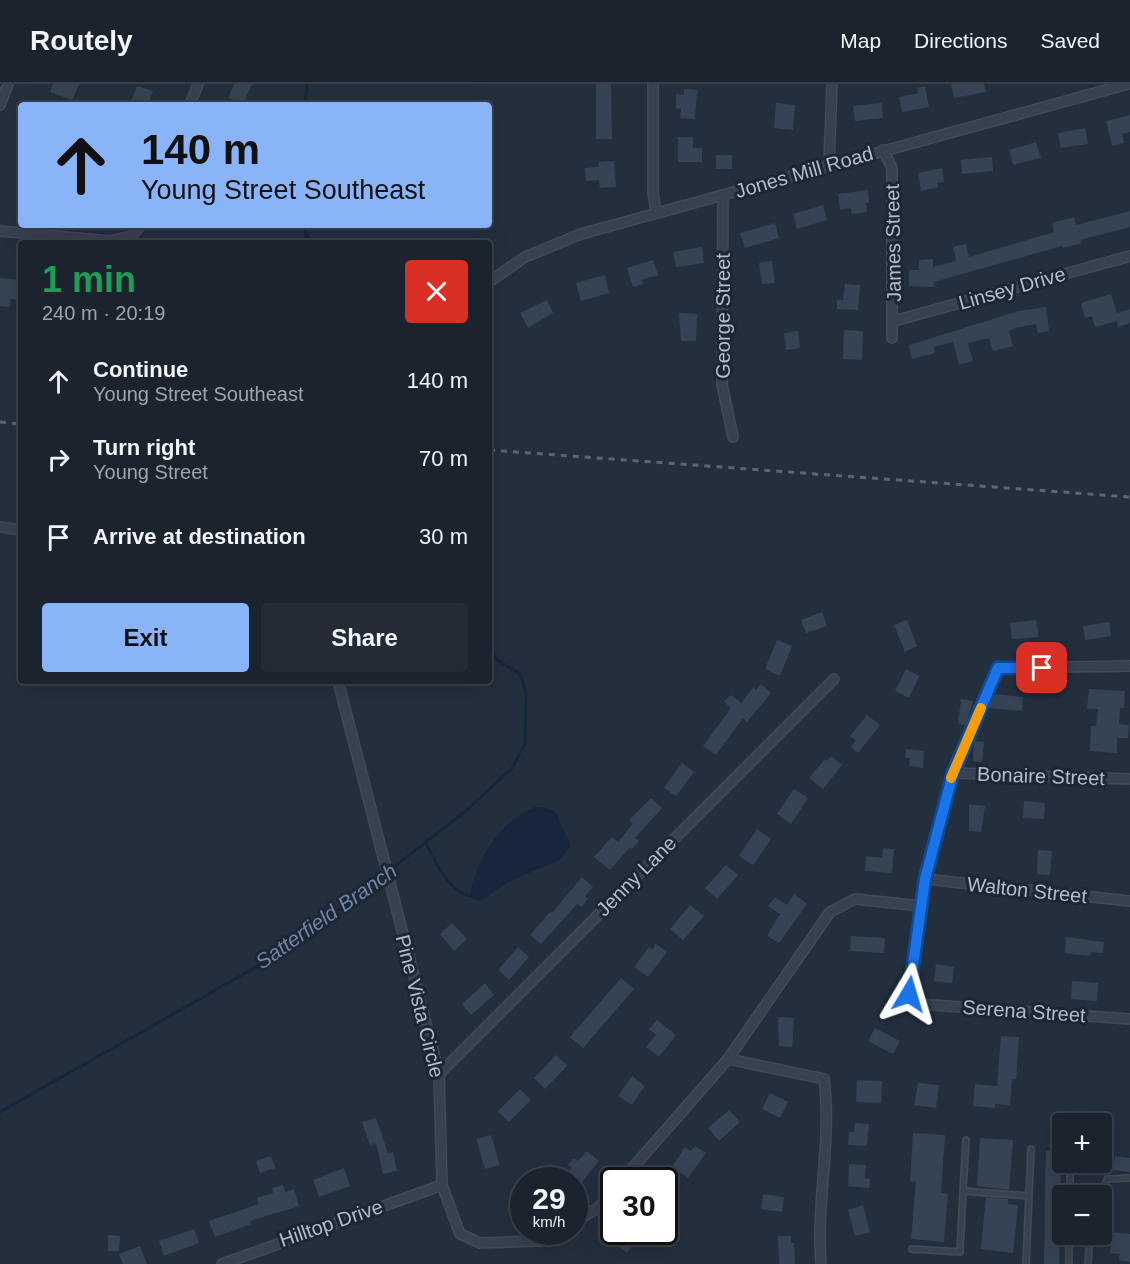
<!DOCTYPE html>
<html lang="en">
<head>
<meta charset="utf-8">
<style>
  :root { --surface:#1b232e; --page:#242b36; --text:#f1f3f6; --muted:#a0a4aa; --line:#39404a; --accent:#8ab4f8 }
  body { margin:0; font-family:Helvetica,sans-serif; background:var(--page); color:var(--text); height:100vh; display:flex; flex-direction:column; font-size:22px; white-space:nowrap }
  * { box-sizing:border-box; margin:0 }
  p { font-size:20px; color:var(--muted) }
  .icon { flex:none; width:33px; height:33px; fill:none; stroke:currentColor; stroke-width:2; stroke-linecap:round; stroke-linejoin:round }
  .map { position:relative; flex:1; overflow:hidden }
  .details { position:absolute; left:18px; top:156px; width:474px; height:444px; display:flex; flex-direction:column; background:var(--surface); border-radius:6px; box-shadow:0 6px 24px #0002,0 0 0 2px var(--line) }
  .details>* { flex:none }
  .guide { position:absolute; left:18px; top:18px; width:474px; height:126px; border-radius:6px; box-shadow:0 6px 24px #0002,0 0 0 2px var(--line); background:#8ab4f8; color:#111; overflow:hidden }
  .buttons { position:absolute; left:1052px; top:1029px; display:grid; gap:12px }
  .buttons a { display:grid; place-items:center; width:60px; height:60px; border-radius:6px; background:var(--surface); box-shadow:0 6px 24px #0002,0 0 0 2px var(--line); font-size:30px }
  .speed { position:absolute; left:510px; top:1083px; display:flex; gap:12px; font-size:30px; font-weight:700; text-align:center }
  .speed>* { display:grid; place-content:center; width:78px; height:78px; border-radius:50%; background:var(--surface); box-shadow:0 6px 24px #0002,0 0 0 2px var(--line); line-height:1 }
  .speed small { font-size:15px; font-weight:400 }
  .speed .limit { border:3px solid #111; border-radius:9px; background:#fff; color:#111 }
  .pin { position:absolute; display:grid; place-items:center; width:51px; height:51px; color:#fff; margin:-26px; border-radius:12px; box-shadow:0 3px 9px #0006 }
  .me { position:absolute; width:66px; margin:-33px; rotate:7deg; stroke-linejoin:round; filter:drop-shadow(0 0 4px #0008) }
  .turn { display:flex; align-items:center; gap:21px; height:126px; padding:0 24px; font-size:27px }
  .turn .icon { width:78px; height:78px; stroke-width:2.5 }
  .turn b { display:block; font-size:42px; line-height:51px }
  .round { display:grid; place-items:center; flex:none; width:63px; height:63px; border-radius:6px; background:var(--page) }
  .headline { display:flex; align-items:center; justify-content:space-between; height:102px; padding:0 24px }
  h1 { font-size:36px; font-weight:700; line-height:45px; color:#1e9e55 }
  .button { display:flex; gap:12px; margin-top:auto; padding:12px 24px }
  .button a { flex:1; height:69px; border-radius:6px; background:var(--accent); color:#111; font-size:24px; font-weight:700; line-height:69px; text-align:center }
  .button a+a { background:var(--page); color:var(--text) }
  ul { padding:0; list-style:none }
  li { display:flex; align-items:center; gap:18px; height:78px; padding:0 24px }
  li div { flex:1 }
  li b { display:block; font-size:22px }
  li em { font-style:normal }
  header { display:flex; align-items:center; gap:36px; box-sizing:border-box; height:84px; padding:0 30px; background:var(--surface); border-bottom:2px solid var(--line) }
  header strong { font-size:28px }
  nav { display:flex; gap:33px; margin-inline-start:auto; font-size:21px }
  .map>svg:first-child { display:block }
</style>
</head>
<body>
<header>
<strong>Routely</strong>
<nav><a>Map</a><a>Directions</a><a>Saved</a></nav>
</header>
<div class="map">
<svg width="1130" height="1180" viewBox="0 0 1130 1180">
  <rect width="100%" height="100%" fill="#242f3e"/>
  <path fill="#17263c" d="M535 723H544L555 727 571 762 560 776 512 796 482 816H474L470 809C477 775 501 736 535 723Z"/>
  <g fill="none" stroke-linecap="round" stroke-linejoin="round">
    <g stroke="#17263c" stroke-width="3">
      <polyline points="304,21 308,0"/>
      <polyline points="304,141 308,159"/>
      <path d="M426 760C437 778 448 809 471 812"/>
      <polyline points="0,1028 288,865 466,727 512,684 525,660 526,608 520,590 497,576 489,561"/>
    </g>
  </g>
  <g fill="#364354">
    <polygon points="53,0 79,0 72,16 50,8"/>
    <polygon points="234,0 252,0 243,20 228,14"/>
    <polygon points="596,0 611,0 612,55 596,55"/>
    <polygon points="951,0 984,0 986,8 954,14"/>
    <polygon points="137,2 153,7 148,21 130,21"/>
    <polygon points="925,2 929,23 902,28 899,13 918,9 917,4"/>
    <polygon points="684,5 697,6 695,35 680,34 681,25 676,24 676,10 684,11"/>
    <polygon points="776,19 795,21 793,46 774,44"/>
    <polygon points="882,19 883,34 855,37 853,22"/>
    <polygon points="1130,31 1130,48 1122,50 1124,59 1112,62 1106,37"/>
    <polygon points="1085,44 1088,60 1061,64 1058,49"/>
    <polygon points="678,53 693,53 693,64 702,64 702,78 678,78"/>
    <polygon points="1036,58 1041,74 1013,81 1009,66"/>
    <rect x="716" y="71" width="16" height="14"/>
    <polygon points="992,73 993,87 962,90 961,76"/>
    <polygon points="614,77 616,103 600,104 599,96 586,97 585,84 599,83 598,78"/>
    <polygon points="942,84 944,98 937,99 938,103 921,107 918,89"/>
    <polygon points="868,106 869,119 866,119 867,128 852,130 851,124 840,126 838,110"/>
    <polygon points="823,121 827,136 797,145 793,130"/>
    <polygon points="1130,127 1130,143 1080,156 1081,159 1063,164 1062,162 934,198 934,203 909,202 909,186 919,186 919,176 933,175 933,183 956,177 953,163 966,160 969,173 1054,148 1052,139 1074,133 1076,141"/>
    <polygon points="775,139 779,154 745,164 740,149"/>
    <polygon points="702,163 704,179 676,183 673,168"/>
    <polygon points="653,176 658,191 642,196 643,200 633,203 627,184"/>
    <polygon points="772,177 775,199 762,200 759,179"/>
    <polygon points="605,191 609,209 581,217 576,199"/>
    <polygon points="0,194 21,196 21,216 11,215 10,223 0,222"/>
    <polygon points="845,200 860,201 858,226 837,225 837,216 843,216"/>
    <polygon points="1111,210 1117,229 1130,225 1130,239 1118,243 1117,237 1095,243 1092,232 1085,234 1081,219"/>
    <polygon points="547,216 553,229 528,244 520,229"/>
    <polygon points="1046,223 1049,247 1038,249 1036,240 1015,244 1009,247 1013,262 993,267 989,254 968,259 973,277 959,281 953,258 934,263 935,269 912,275 909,261 1019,227"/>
    <polygon points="679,229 697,230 696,257 681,257"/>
    <polygon points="844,246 863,247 862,276 843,275"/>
    <polygon points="798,247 800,264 786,266 784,249"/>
    <polygon points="822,528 827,542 806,549 801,536"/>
    <polygon points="907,536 917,562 905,568 894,541"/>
    <polygon points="1036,536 1039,553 1012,555 1010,539"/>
    <polygon points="1109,538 1111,552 1085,556 1083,542"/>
    <polygon points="777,556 792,562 780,592 765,585"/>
    <polygon points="906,585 919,592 909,614 895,607"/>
    <polygon points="761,600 771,609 747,638 743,634 716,671 703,662 731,624 724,618 731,611 741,619 754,603 756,606"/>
    <polygon points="1089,605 1125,607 1124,624 1120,624 1119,640 1129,641 1128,654 1117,654 1117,669 1090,667 1091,642 1096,642 1098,625 1087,625"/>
    <polygon points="994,610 1023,613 1022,627 988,624"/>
    <polygon points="961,615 973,617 966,641 958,640"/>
    <polygon points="867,631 880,641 858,669 851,663 856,656 850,652"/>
    <polygon points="974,657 984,658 982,678 973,677"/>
    <polygon points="906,665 924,667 923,684 909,682 910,674 905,674"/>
    <polygon points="831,672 842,681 823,705 809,694 825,675 827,677"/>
    <polygon points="682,679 694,688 676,712 664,704"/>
    <polygon points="794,705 808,714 791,740 777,730"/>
    <polygon points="651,714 662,724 635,754 639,757 632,765 630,763 610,786 594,773 612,753 618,758 633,740 629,736"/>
    <polygon points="1024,717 1045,719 1044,735 1023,734"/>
    <polygon points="969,720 985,722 981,748 969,747"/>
    <polygon points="757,745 771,755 753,781 739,772"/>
    <polygon points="883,764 894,765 892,789 865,787 866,772 882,774"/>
    <polygon points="1038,766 1052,767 1050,791 1037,790"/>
    <polygon points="726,781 738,791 717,815 705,804"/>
    <polygon points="582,793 593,803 585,812 588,815 582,823 577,820 541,860 530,851 550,828 552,829"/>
    <polygon points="794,810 807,820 779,859 767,852 780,830 768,822 775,813 787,821"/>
    <polygon points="690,821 704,832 683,856 670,845"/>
    <polygon points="452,839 467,855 454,867 440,850"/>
    <polygon points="851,852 885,854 884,869 850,867"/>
    <polygon points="1066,853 1104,858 1103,869 1091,868 1090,872 1065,869"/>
    <polygon points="656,860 667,868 648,893 634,883 649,863 652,866"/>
    <polygon points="518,863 529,873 509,896 498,886"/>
    <polygon points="936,880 954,883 952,899 934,897"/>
    <polygon points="621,894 634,905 583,964 570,953"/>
    <polygon points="1072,897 1098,899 1097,917 1071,915"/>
    <polygon points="485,899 494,911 471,931 462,920"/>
    <polygon points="778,933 794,934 792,963 779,962"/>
    <polygon points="657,936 676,951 659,973 646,963 656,951 649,945"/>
    <polygon points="875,944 900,957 893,970 868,957"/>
    <polygon points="1001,952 1019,953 1016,995 1012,995 1010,1021 995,1020 995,1024 973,1022 975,1000 997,1002"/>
    <polygon points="556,971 567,982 545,1005 534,994"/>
    <polygon points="632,992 645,1002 632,1021 618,1012"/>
    <polygon points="857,996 882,997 881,1019 856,1018"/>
    <polygon points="918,999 939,1001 936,1024 914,1021"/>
    <polygon points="520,1005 531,1016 509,1038 498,1027"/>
    <polygon points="770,1009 788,1018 780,1034 762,1025"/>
    <polygon points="729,1026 740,1038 719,1057 708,1044"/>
    <polygon points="376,1034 388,1069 393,1068 397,1087 383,1090 376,1059 370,1061 362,1038"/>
    <polygon points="855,1039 869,1040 867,1062 848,1061 849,1048 854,1048"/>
    <polygon points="913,1049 945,1051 941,1109 948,1110 944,1158 911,1155 916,1098 910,1097"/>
    <polygon points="491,1051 500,1081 485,1085 476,1055"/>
    <polygon points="980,1054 1013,1056 1009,1106 977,1102"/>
    <polygon points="695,1062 706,1069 688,1094 672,1083 685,1063 691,1067"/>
    <polygon points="587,1067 599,1077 578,1103 574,1096 565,1092 572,1084 568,1081 574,1074 578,1077"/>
    <polygon points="1046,1067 1061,1067 1059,1180 1044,1180"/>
    <polygon points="271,1072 275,1084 260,1089 256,1077"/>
    <polygon points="1115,1072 1130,1074 1130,1088 1113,1086"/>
    <polygon points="849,1080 866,1081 865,1094 870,1095 869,1104 848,1102"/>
    <polygon points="344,1084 350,1102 319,1113 313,1096"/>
    <polygon points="283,1101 285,1108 294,1105 299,1122 250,1137 251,1140 215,1153 209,1137 259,1120 257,1114 273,1109 272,1104"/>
    <polygon points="763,1110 784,1113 782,1128 761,1125"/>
    <polygon points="986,1113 1008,1115 1008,1120 1018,1121 1013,1169 981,1165"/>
    <polygon points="863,1121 870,1148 855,1152 848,1126"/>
    <polygon points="194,1145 199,1159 164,1172 159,1157"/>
    <polygon points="618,1148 642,1148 627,1169 611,1157"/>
    <polygon points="1112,1148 1130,1150 1130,1178 1119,1176 1120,1170 1110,1169"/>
    <polygon points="108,1151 120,1152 119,1167 108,1167"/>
    <polygon points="778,1152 791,1152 791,1159 794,1159 795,1180 779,1180"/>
    <polygon points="140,1162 147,1180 123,1180 119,1170"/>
  </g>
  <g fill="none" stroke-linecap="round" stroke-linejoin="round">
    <g stroke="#414a57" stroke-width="8">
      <g id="lane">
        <polyline points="963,1107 966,1056"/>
        <polyline points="1070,1112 1070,1078"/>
        <polyline points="1101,1112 1107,1095 1130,1094"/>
        <polyline points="912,1165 960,1168 963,1107 1029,1112"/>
        <polyline points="1026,1180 1031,1065"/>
        <polyline points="1069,1180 1069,1150"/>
        <polyline points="1088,1180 1090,1150"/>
      </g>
    </g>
    <g stroke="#414a57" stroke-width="12">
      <g id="street">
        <polyline points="653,0 653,108 656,129"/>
        <polyline points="0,21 8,0"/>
        <polyline points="190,21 198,0"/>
        <polyline points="883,66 892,84 892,254"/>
        <polyline points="829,80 832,0"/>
        <polyline points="723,111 722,300 733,353"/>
        <polyline points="0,147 110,157 132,152 141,141"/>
        <polyline points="489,198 525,173 581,150 1128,0"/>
        <polyline points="894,237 1130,172"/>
        <polyline points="0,443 21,446"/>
        <polyline points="1130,582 998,584 953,689 925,795 909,910 918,920 1130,935"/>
        <polyline points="338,597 439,990 442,1101 460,1150 480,1159 540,1157 557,1148"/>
        <polyline points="953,689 1130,695"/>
        <polyline points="925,795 1130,817"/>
        <path d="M728 975 824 995C832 1057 816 1118 821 1180"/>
        <polyline points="439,990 834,595"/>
        <polyline points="622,1096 728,975 830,828 855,815 921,822"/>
        <polyline points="574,1138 598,1124 614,1107"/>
        <polyline points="222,1180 442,1101"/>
      </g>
    </g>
    <use href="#lane" stroke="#38414e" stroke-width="4.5"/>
    <use href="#street" stroke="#38414e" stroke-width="9"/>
    <g stroke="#5a6575" stroke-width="3" stroke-dasharray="6 6" stroke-linecap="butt">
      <polyline points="0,338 21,340"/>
      <polyline points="489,366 1130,413"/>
    </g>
  </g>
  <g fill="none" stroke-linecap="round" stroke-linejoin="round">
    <g stroke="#114b97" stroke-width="15">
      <polyline id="route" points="909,910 925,795 953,689 998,584 1042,584"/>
    </g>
    <use href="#route" stroke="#1a73e8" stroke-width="10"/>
    <polyline stroke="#f59e0b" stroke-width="10" points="951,694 981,624"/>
  </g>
  <g text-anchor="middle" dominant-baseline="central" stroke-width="6" stroke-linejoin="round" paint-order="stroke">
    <g font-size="20" fill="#b4bcc9" stroke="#1d2633">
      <text transform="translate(804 88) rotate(-16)">Jones Mill Road</text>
      <text transform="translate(893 159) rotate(-91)">James Street</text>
      <text transform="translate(1012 204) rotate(-16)">Linsey Drive</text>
      <text transform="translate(723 232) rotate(-90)">George Street</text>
      <text transform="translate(1041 692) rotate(2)">Bonaire Street</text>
      <text transform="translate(636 792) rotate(-45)">Jenny Lane</text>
      <text transform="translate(1027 806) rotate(6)">Walton Street</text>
      <text transform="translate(420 922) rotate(76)">Pine Vista Circle</text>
      <text transform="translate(1024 927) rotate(4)">Serena Street</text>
      <text transform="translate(331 1139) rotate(-19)">Hilltop Drive</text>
    </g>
    <g font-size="21" font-style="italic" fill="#6d86a8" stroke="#1d2633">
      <text transform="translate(326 832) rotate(-35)">Satterfield Branch</text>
    </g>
  </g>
</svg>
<div class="buttons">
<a>+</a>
<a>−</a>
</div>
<div class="speed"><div>29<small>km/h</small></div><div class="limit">30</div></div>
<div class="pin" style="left:1042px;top:584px;background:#d93025"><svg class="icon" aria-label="arrive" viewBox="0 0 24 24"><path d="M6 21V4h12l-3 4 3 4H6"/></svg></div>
<svg class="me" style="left:909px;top:910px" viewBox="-20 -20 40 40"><path d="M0-17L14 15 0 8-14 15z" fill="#1a73e8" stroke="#fff" stroke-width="4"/></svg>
<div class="guide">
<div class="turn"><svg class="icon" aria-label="ahead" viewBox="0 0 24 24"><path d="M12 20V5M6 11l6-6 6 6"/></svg><div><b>140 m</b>Young Street Southeast</div></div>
</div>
<section class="details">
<div class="headline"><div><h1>1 min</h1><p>240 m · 20:19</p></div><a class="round" style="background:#d93025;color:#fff"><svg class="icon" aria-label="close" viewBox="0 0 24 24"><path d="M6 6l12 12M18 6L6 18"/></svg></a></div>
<ul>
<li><svg class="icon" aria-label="ahead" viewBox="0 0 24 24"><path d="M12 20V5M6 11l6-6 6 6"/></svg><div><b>Continue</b><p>Young Street Southeast</p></div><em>140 m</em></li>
<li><svg class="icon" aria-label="right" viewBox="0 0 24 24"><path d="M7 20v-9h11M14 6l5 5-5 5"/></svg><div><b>Turn right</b><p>Young Street</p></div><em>70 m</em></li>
<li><svg class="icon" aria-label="arrive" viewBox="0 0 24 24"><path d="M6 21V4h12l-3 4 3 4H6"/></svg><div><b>Arrive at destination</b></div><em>30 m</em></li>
</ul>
<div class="button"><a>Exit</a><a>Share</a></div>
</section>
</div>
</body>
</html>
